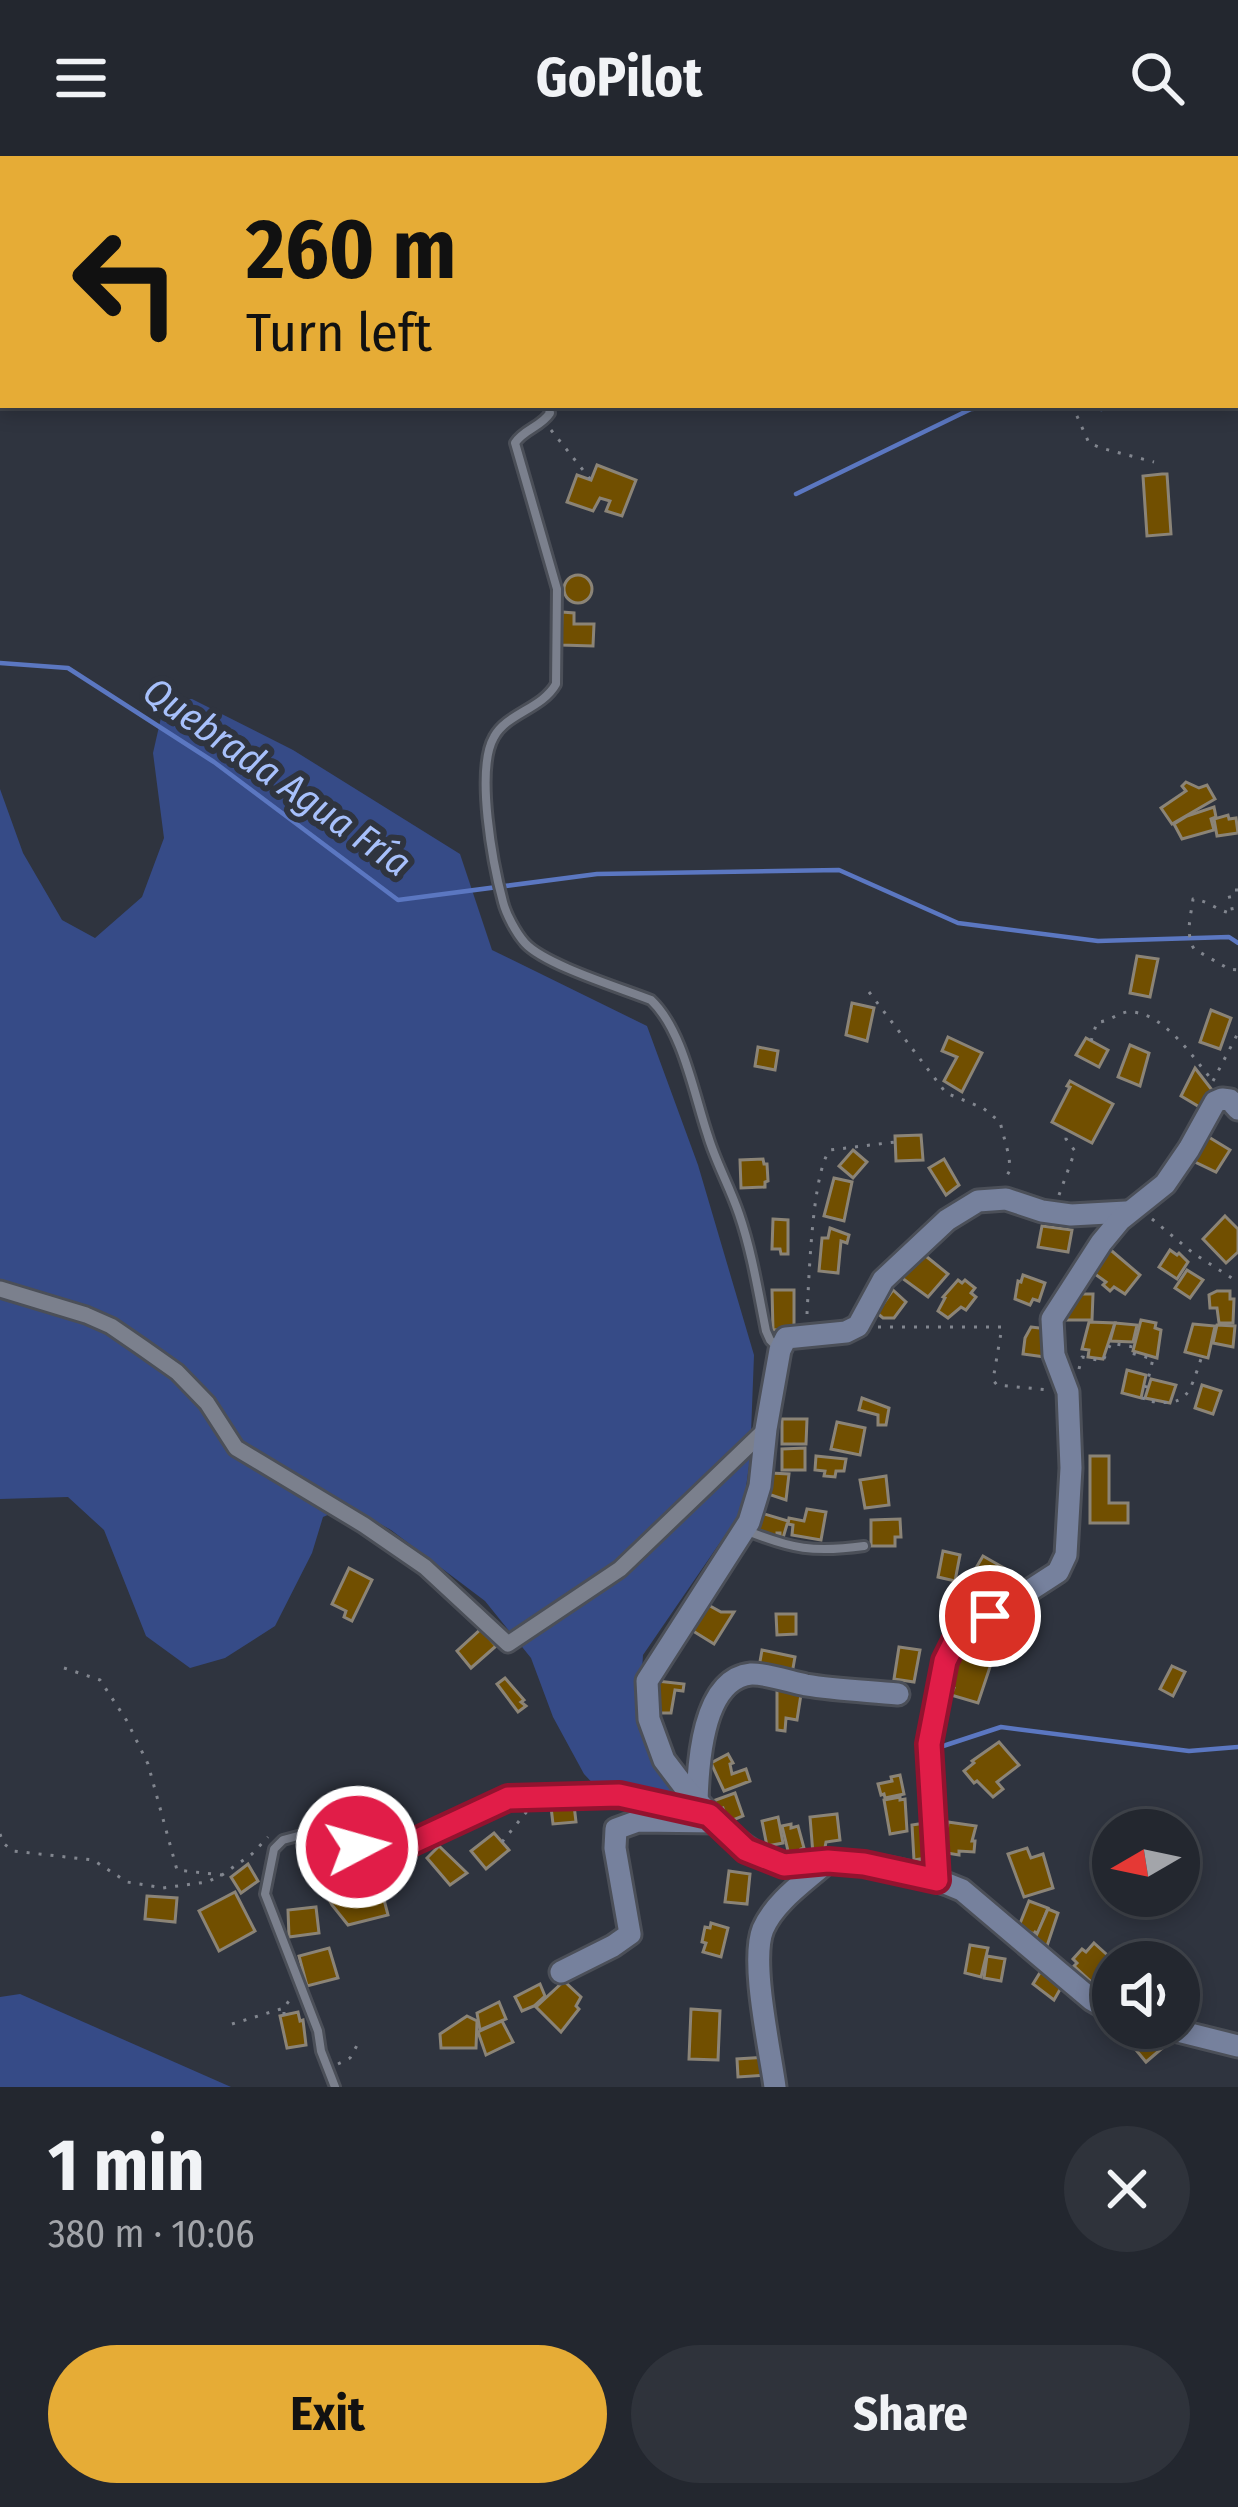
<!DOCTYPE html>
<html lang="en">
<head>
<meta charset="utf-8">
<style>
  :root { --surface:#23272f; --page:#2f333b; --text:#f1f3f6; --muted:#a3a5aa; --line:#40444b; --accent:#e6ac36 }
  body { margin:0; font-family:"Fira Sans Condensed",sans-serif; background:var(--page); color:var(--text); height:100vh; display:flex; flex-direction:column; font-size:45px; white-space:nowrap }
  * { box-sizing:border-box; margin:0 }
  p { font-size:39px; color:var(--muted) }
  .icon { flex:none; width:66px; height:66px; fill:none; stroke:currentColor; stroke-width:2; stroke-linecap:round; stroke-linejoin:round }
  .map { position:relative; height:1931px; overflow:hidden }
  .drawer { display:flex; flex-direction:column; background:var(--surface); flex:1 }
  .drawer>* { flex:none }
  .guide { position:absolute; left:0px; top:0px; width:1239px; height:252px; box-shadow:0 6px 18px #0003,0 0 0 3px var(--line); background:#e6ac36; color:#111; overflow:hidden }
  .needle { width:78px; rotate:261deg }
  .tools { position:absolute; left:1092px; top:1653px; display:grid; gap:24px }
  .tools a { display:grid; place-items:center; width:108px; height:108px; border-radius:50%; background:var(--surface); box-shadow:0 6px 18px #0003,0 0 0 3px var(--line); font-size:60px }
  .pin { position:absolute; display:grid; place-items:center; width:102px; height:102px; color:#fff; margin:-51px; border:6px solid #fff; border-radius:50%; box-shadow:0 3px 12px #0007 }
  .me { position:absolute; width:132px; margin:-66px; rotate:84deg; stroke-linejoin:round; filter:drop-shadow(0 0 9px #0008) }
  .turn { display:flex; align-items:center; gap:42px; height:252px; padding:0 48px; font-size:54px }
  .turn .icon { width:156px; height:156px; stroke-width:2.5 }
  .turn b { display:block; font-size:84px; line-height:102px }
  .round { display:grid; place-items:center; flex:none; width:126px; height:126px; border-radius:63px; background:var(--page) }
  .head { display:flex; align-items:center; justify-content:space-between; height:204px; padding:0 48px }
  h1 { font-size:72px; font-weight:700; line-height:90px }
  .cta { display:flex; gap:24px; margin-top:auto; padding:24px 48px }
  .cta a { flex:1; height:138px; border-radius:72px; background:var(--accent); color:#111; font-size:48px; font-weight:700; line-height:138px; text-align:center }
  .cta a+a { background:var(--page); color:var(--text) }
  header { display:flex; justify-content:space-between; align-items:center; height:156px; padding:0 48px; background:var(--surface); font-size:54px; font-weight:700 }
  .map>svg:first-child { display:block }
</style>
</head>
<body>
<header><svg class="icon" aria-label="menu" viewBox="0 0 24 24"><path d="M4 6h16M4 12h16M4 18h16"/></svg>GoPilot<svg class="icon" aria-label="search" viewBox="0 0 24 24"><circle cx="10" cy="10" r="6"/><path d="M15 15l6 6"/></svg></header>
<div class="map">
<svg width="1238" height="1931" viewBox="0 0 1238 1931">
  <rect width="100%" height="100%" fill="#2f343f"/>
  <g fill="#364b87">
    <polygon points="192,543 293,594 460,698 492,794 647,870 698,1009 754,1199 750,1303 743,1353 643,1499 638,1572 678,1641 600,1635 584,1618 553,1561 531,1502 485,1445 391,1374 353,1353 346,1351 323,1361 312,1397 275,1470 225,1502 190,1512 146,1480 104,1374 68,1341 0,1343 0,633 23,697 62,764 95,782 142,741 164,682 153,597 165,544"/>
    <polygon points="20,1838 231,1931 0,1931 0,1841"/>
  </g>
  <g fill="none" stroke-linecap="round" stroke-linejoin="round">
    <g stroke="#5b77c1" stroke-width="4.5">
      <polyline points="1236,199 1238,198"/>
      <polyline points="1090,249 1101,253 1120,249"/>
      <polyline points="796,338 971,253 1023,249"/>
      <polyline points="0,507 68,512 214,606 398,744 597,718 839,714 958,767 1098,785 1229,781 1238,787"/>
      <polyline points="937,1592 1001,1571 1189,1595 1238,1591"/>
    </g>
  </g>
  <g fill="#714f00" stroke="#8b8477" stroke-width="3">
    <polygon points="597,309 636,324 622,360 606,355 610,345 600,342 593,355 567,346 577,319 591,324"/>
    <polygon points="1162,318 1167,318 1171,378 1147,380 1143,320"/>
    <circle cx="578" cy="433" r="14"/>
    <polygon points="562,456 574,457 574,468 594,468 593,490 561,489"/>
    <polygon points="1186,626 1199,632 1207,629 1215,643 1172,668 1161,652 1186,635 1182,630"/>
    <polygon points="1214,651 1216,661 1211,663 1214,674 1182,683 1174,668 1187,660"/>
    <polygon points="1228,659 1229,663 1236,662 1238,677 1217,680 1214,663"/>
    <polygon points="1137,800 1158,803 1150,841 1130,837"/>
    <polygon points="852,847 874,852 867,885 846,879"/>
    <polygon points="1211,854 1231,862 1220,893 1200,886"/>
    <polygon points="948,881 982,897 962,936 944,925 957,901 942,895"/>
    <polygon points="1086,882 1108,894 1099,911 1076,899"/>
    <polygon points="1130,889 1149,897 1140,930 1118,921"/>
    <polygon points="758,891 778,895 775,914 755,910"/>
    <polygon points="1195,912 1212,934 1203,953 1181,940"/>
    <polygon points="1070,925 1113,948 1092,987 1052,966 1070,931 1067,930"/>
    <polygon points="921,979 923,1004 896,1005 895,980"/>
    <polygon points="1207,980 1230,994 1216,1016 1193,1005"/>
    <polygon points="853,994 867,1006 853,1022 839,1010"/>
    <polygon points="763,1003 764,1008 767,1008 768,1025 765,1026 765,1031 741,1032 740,1004"/>
    <polygon points="944,1003 959,1029 946,1039 929,1012"/>
    <polygon points="834,1022 852,1026 844,1065 824,1060"/>
    <polygon points="1225,1060 1238,1073 1238,1096 1226,1107 1203,1083"/>
    <polygon points="773,1063 788,1064 788,1098 781,1098 780,1093 772,1093"/>
    <polygon points="1042,1070 1072,1074 1068,1096 1038,1091"/>
    <polygon points="830,1072 849,1079 847,1087 841,1085 838,1117 819,1115 822,1082 828,1082"/>
    <polygon points="1106,1090 1140,1119 1125,1138 1114,1131 1110,1135 1103,1129 1106,1126 1088,1113"/>
    <polygon points="1170,1094 1177,1099 1179,1097 1188,1106 1177,1123 1159,1111"/>
    <polygon points="922,1097 948,1118 928,1141 902,1122"/>
    <polygon points="1187,1114 1203,1124 1190,1142 1175,1132"/>
    <polygon points="1023,1119 1045,1127 1039,1145 1033,1143 1030,1149 1015,1143 1018,1125 1021,1126"/>
    <polygon points="958,1124 962,1127 965,1124 975,1132 971,1137 976,1141 966,1154 961,1151 948,1162 938,1155 945,1142 943,1141"/>
    <polygon points="772,1134 794,1134 794,1173 773,1174"/>
    <polygon points="893,1134 906,1146 894,1162 883,1162 877,1157"/>
    <polygon points="1230,1135 1230,1143 1234,1143 1233,1167 1219,1167 1217,1152 1210,1152 1209,1139 1217,1135"/>
    <polygon points="1072,1138 1093,1138 1092,1164 1063,1164"/>
    <polygon points="1141,1164 1156,1167 1155,1172 1161,1174 1157,1202 1133,1195"/>
    <polygon points="1089,1166 1115,1167 1103,1203 1088,1201 1089,1194 1082,1193"/>
    <polygon points="1115,1167 1137,1169 1133,1186 1110,1185"/>
    <polygon points="1193,1168 1215,1170 1208,1202 1185,1196"/>
    <polygon points="1217,1169 1235,1170 1233,1191 1213,1187"/>
    <polygon points="1031,1171 1048,1173 1045,1201 1023,1198 1025,1182"/>
    <polygon points="1127,1214 1146,1219 1141,1242 1122,1237"/>
    <polygon points="1151,1223 1176,1229 1170,1247 1145,1242"/>
    <polygon points="1202,1229 1221,1235 1213,1258 1195,1252"/>
    <polygon points="862,1242 889,1252 886,1269 878,1269 878,1259 859,1254"/>
    <polygon points="782,1263 807,1263 806,1288 782,1288"/>
    <polygon points="837,1266 865,1272 860,1299 831,1293"/>
    <polygon points="805,1292 805,1314 782,1314 782,1293"/>
    <polygon points="816,1300 846,1303 844,1315 836,1315 835,1321 824,1320 825,1315 815,1314"/>
    <polygon points="1090,1300 1109,1300 1109,1347 1128,1347 1128,1367 1090,1367"/>
    <polygon points="770,1317 789,1318 786,1344 768,1338"/>
    <polygon points="886,1320 889,1349 865,1352 860,1324"/>
    <polygon points="807,1353 826,1356 821,1384 792,1379 793,1369 788,1368 789,1362 804,1365"/>
    <polygon points="761,1357 788,1365 783,1382 780,1381 780,1377 777,1377 777,1381 757,1374"/>
    <polygon points="900,1363 901,1381 895,1381 895,1390 871,1390 871,1364"/>
    <polygon points="943,1395 960,1399 955,1425 938,1421"/>
    <polygon points="983,1400 1004,1412 990,1436 969,1424"/>
    <polygon points="349,1412 372,1424 352,1465 344,1461 346,1455 332,1448"/>
    <polygon points="701,1445 721,1456 734,1456 714,1488 685,1470"/>
    <polygon points="776,1458 796,1458 796,1478 777,1479"/>
    <polygon points="481,1473 496,1490 471,1512 457,1495"/>
    <polygon points="899,1491 920,1494 914,1526 894,1523"/>
    <polygon points="962,1492 993,1502 978,1547 951,1539 954,1532 950,1530"/>
    <polygon points="762,1494 795,1501 791,1523 758,1517"/>
    <polygon points="1172,1510 1185,1516 1173,1540 1160,1533"/>
    <polygon points="505,1522 524,1544 521,1546 526,1550 518,1556 497,1528"/>
    <polygon points="657,1525 684,1528 683,1535 675,1534 671,1557 657,1557"/>
    <polygon points="777,1529 802,1532 797,1564 786,1562 785,1575 777,1574"/>
    <polygon points="999,1586 1019,1609 997,1626 1003,1633 993,1641 977,1625 974,1627 964,1615 974,1607 972,1605"/>
    <polygon points="728,1598 733,1607 730,1608 732,1618 746,1613 750,1625 724,1635 711,1607"/>
    <polygon points="900,1619 904,1638 885,1642 884,1638 881,1639 878,1628 892,1625 891,1621"/>
    <polygon points="735,1637 743,1660 728,1666 723,1652 716,1655 713,1645"/>
    <polygon points="900,1641 900,1644 905,1643 907,1675 890,1678 884,1644"/>
    <polygon points="574,1649 576,1666 553,1668 551,1651"/>
    <polygon points="837,1658 840,1684 826,1686 824,1697 813,1698 810,1661"/>
    <polygon points="778,1661 783,1687 767,1690 762,1665"/>
    <polygon points="948,1666 976,1670 972,1685 975,1685 974,1696 959,1695 959,1699 941,1696 944,1676 947,1677"/>
    <polygon points="925,1667 931,1702 920,1707 920,1703 914,1704 912,1669"/>
    <polygon points="791,1668 791,1672 798,1670 804,1692 801,1693 803,1700 790,1703 782,1670"/>
    <polygon points="494,1677 509,1694 486,1713 471,1695"/>
    <polygon points="439,1690 467,1717 450,1729 427,1702"/>
    <polygon points="1027,1692 1031,1702 1043,1698 1053,1732 1024,1741 1008,1698"/>
    <polygon points="344,1694 375,1709 388,1759 348,1769 332,1749 309,1707"/>
    <polygon points="400,1697 410,1715 385,1728 376,1708"/>
    <polygon points="248,1708 258,1725 241,1737 231,1721"/>
    <polygon points="729,1715 750,1718 747,1748 725,1746"/>
    <polygon points="235,1736 255,1775 219,1795 199,1755"/>
    <polygon points="147,1740 177,1742 175,1766 145,1763"/>
    <polygon points="1029,1745 1048,1752 1038,1777 1035,1776 1034,1778 1019,1770"/>
    <polygon points="316,1751 319,1777 289,1781 288,1754"/>
    <polygon points="1048,1753 1058,1757 1046,1793 1033,1787"/>
    <polygon points="711,1767 728,1772 721,1801 703,1796 706,1787 702,1786 705,1771 710,1772"/>
    <polygon points="1094,1787 1115,1806 1113,1816 1098,1832 1074,1810 1077,1807 1073,1803 1082,1793 1086,1796"/>
    <polygon points="970,1789 988,1792 981,1821 965,1817"/>
    <polygon points="329,1792 338,1822 307,1830 299,1800"/>
    <polygon points="987,1800 1005,1803 1001,1825 984,1822"/>
    <polygon points="1041,1815 1062,1830 1054,1844 1033,1828"/>
    <polygon points="564,1825 581,1841 576,1850 579,1853 561,1876 536,1851"/>
    <polygon points="540,1828 545,1840 534,1850 522,1855 515,1841"/>
    <polygon points="499,1846 506,1863 480,1874 477,1857"/>
    <polygon points="691,1853 720,1855 718,1904 689,1903"/>
    <polygon points="298,1856 300,1865 303,1864 306,1889 287,1892 280,1860"/>
    <polygon points="467,1860 477,1865 476,1892 441,1892 440,1878"/>
    <polygon points="502,1865 513,1886 486,1899 478,1876"/>
    <polygon points="1157,1877 1167,1888 1146,1906 1136,1894"/>
    <polygon points="767,1901 768,1919 738,1921 737,1903"/>
  </g>
  <g fill="none" stroke-linecap="round" stroke-linejoin="round">
    <g stroke="#4b4f58" stroke-width="14">
      <g id="lane">
        <polyline points="158,0 161,3"/>
        <polyline points="499,0 507,3"/>
        <polyline points="414,3 419,0"/>
        <path d="M548 249 550 257C541 271 524 273 515 287L557 433 556 528C542 553 507 557 494 581 475 614 493 709 503 746 506 758 516 777 525 787 545 809 621 832 651 844 683 874 694 939 708 980 716 1007 730 1031 739 1058 752 1096 758 1135 766 1175L770 1184 777 1191"/>
        <path d="M745 1374C792 1393 814 1397 864 1390"/>
        <polyline points="335,1931 321,1895 318,1875 265,1738 274,1693 283,1684 298,1680 357,1691 383,1692 408,1688 484,1651 508,1642 619,1639 695,1656"/>
      </g>
    </g>
    <g stroke="#4b4f58" stroke-width="21">
      <polyline id="street" points="0,1133 86,1159 111,1170 143,1192 177,1216 207,1247 236,1292 364,1369 425,1411 508,1488 620,1413 766,1273"/>
    </g>
    <g stroke="#4b4f58" stroke-width="27">
      <g id="secondary">
        <path d="M697 1646C698 1609 702 1523 751 1518 764 1517 791 1526 806 1529 836 1534 867 1535 898 1538"/>
        <polyline points="717,1666 686,1633 664,1604 649,1563 647,1525 749,1366 760,1330 766,1273 780,1194 786,1182 846,1176 858,1170 883,1124 947,1064 978,1045 1006,1043 1042,1055 1071,1059 1126,1056"/>
        <polyline points="937,1723 929,1588 945,1505 956,1482 1058,1416 1066,1399 1071,1312 1068,1236 1054,1199 1052,1163 1101,1087 1120,1064 1165,1028 1189,993 1215,946 1222,943 1230,944 1238,953"/>
        <path d="M561 1816 613 1790 630 1778 615 1692 616 1673 638 1665 717 1666C736 1684 753 1699 779 1707 796 1712 816 1705 834 1706 877 1708 923 1717 962 1734L1092 1844 1113 1856"/>
        <polyline points="1166,1872 1238,1890"/>
        <path d="M775 1931C770 1893 750 1805 763 1773 775 1745 806 1725 828 1705"/>
      </g>
    </g>
    <g stroke="#82868f" stroke-width="3" stroke-dasharray="3 9" stroke-linecap="butt">
      <polyline points="1072,249 1089,287 1101,292 1154,306"/>
      <polyline points="551,274 591,324"/>
      <path d="M1238 734H1233L1229 739 1233 757C1220 757 1210 745 1193 743 1191 760 1185 777 1194 793L1229 813 1238 814"/>
      <polyline points="869,836 946,937 983,952 1000,966 1009,1000 1010,1014 1004,1025"/>
      <path d="M1091 885 1097 866C1111 866 1120 854 1133 856 1166 860 1192 900 1212 924"/>
      <polyline points="1213,925 1238,877"/>
      <polyline points="1059,1039 1075,995 1066,983 1066,974"/>
      <polyline points="1152,1063 1193,1097 1238,1126"/>
      <path d="M807 1158C809 1124 812 1016 830 994L895 986"/>
      <polyline points="878,1171 1002,1171 993,1224 997,1229 1049,1234"/>
      <path d="M1079 1213 1082 1201 1103 1205 1111 1187 1133 1191 1131 1197 1153 1203 1143 1244C1188 1252 1188 1241 1202 1200"/>
      <polyline points="64,1512 100,1524 127,1565 148,1608 177,1714 222,1719"/>
      <polyline points="0,1678 3,1687 13,1695 93,1704 127,1726 163,1732 207,1726 222,1719 252,1698 268,1681"/>
      <polyline points="502,1686 528,1654"/>
      <polyline points="284,1859 284,1852 293,1839"/>
      <polyline points="232,1868 284,1852"/>
      <polyline points="338,1908 350,1902 360,1884"/>
    </g>
    <use href="#lane" stroke="#7b808d" stroke-width="8"/>
    <use href="#street" stroke="#7b808d" stroke-width="15"/>
    <use href="#secondary" stroke="#76819d" stroke-width="21"/>
  </g>
  <g fill="none" stroke-linecap="round" stroke-linejoin="round">
    <g stroke="#92132f" stroke-width="30">
      <polyline id="route" points="357,1691 383,1692 409,1688 508,1642 619,1639 709,1659 746,1694 784,1709 828,1705 864,1708 937,1724 929,1588 945,1505 956,1483 990,1460"/>
    </g>
    <use href="#route" stroke="#e11d48" stroke-width="21"/>
  </g>
  <g text-anchor="middle" dominant-baseline="central" stroke-width="12" stroke-linejoin="round" paint-order="stroke">
    <g font-size="39" font-style="italic" fill="#a7c0fb" stroke="#2f343f">
      <text transform="translate(277 621) rotate(35)">Quebrada Agua Fría</text>
    </g>
  </g>
</svg>
<div class="tools">
<a><svg class="needle" viewBox="-14 -14 28 28"><path d="M0-13l5 13h-10z" fill="#e53935"/><path d="M0 13l5-13h-10z" fill="#a3a5aa"/></svg></a>
<a><svg class="icon" aria-label="sound" viewBox="0 0 24 24"><path d="M4 9h4l5-4v14l-5-4H4zM17 9q2 3 0 6"/></svg></a>
</div>
<div class="pin" style="left:990px;top:1460px;background:#d93025"><svg class="icon" aria-label="arrive" viewBox="0 0 24 24"><path d="M6 21V4h12l-3 4 3 4H6"/></svg></div>
<svg class="me" style="left:357px;top:1691px" viewBox="-20 -20 40 40"><circle r="17" fill="#e11d48" stroke="#fff" stroke-width="3"/><path d="M0-11L8 9 0 5-8 9z" fill="#fff"/></svg>
<div class="guide">
<div class="turn"><svg class="icon" aria-label="left" viewBox="0 0 24 24"><path d="M17 20v-9H6M10 6l-5 5 5 5"/></svg><div><b>260 m</b>Turn left</div></div>
</div>
</div>
<section class="drawer">
<div class="head"><div><h1>1 min</h1><p>380 m · 10:06</p></div><a class="round"><svg class="icon" aria-label="close" viewBox="0 0 24 24"><path d="M6 6l12 12M18 6L6 18"/></svg></a></div>
<div class="cta"><a>Exit</a><a>Share</a></div>
</section>
</body>
</html>
